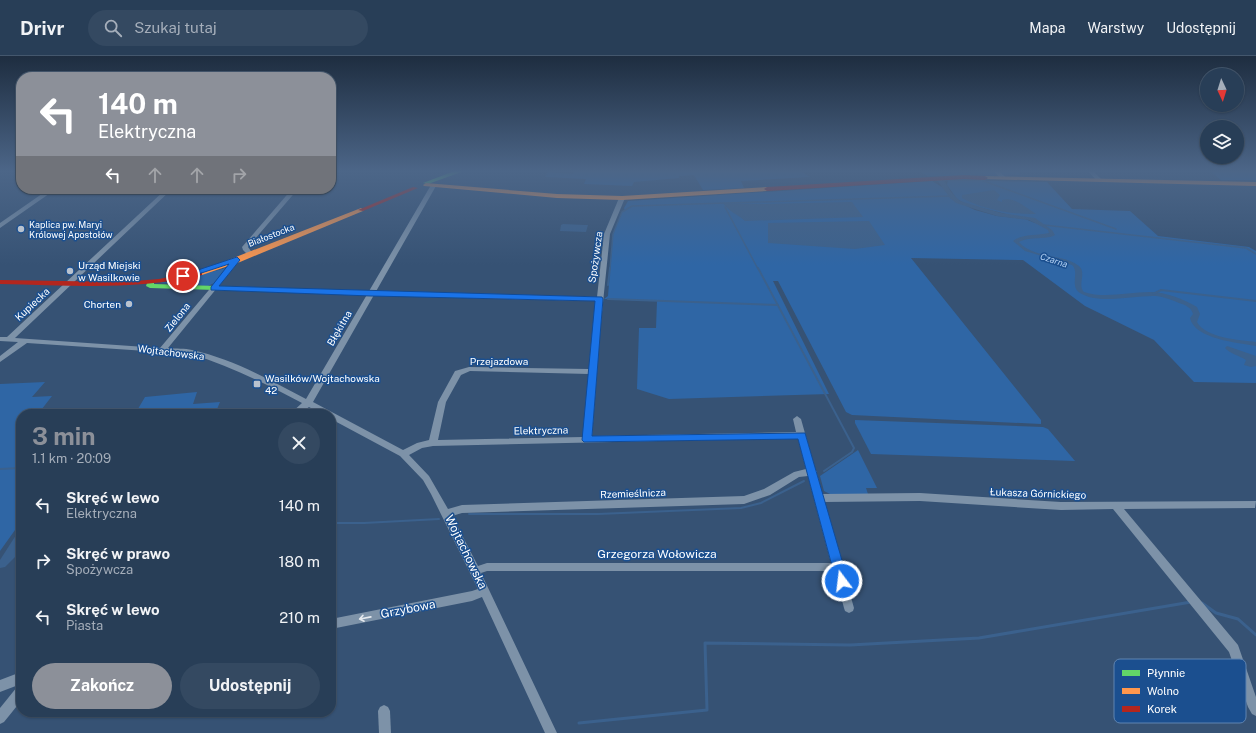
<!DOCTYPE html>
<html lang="pl">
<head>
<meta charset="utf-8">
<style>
  :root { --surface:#283e57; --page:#344961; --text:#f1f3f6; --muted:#a5aeba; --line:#44576d; --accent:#8c9099 }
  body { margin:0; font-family:"Public Sans",sans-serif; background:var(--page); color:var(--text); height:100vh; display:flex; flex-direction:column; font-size:15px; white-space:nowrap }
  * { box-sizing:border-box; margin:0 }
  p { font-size:13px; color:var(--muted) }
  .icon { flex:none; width:22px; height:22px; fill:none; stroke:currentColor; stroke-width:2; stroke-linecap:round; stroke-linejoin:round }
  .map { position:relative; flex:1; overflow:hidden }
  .drawer { position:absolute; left:16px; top:353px; width:320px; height:308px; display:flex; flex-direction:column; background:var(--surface); border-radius:16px; box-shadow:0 1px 3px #0004,0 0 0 1px var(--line) }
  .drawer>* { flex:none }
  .banner { position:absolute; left:16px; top:16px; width:320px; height:122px; border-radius:16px; box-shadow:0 1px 3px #0004,0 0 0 1px var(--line); background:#8c9099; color:#fff; overflow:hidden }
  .needle { width:26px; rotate:176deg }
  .fabs { position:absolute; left:1200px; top:12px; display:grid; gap:8px }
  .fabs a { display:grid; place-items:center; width:44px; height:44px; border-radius:50%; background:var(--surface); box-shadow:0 1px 3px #0004,0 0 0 1px var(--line); font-size:20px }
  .pin { position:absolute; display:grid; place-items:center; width:34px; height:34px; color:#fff; margin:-17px; border:2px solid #fff; border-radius:50%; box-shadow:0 1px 4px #0007 }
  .me { position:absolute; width:44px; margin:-22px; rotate:345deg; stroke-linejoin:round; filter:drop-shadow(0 0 3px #0008) }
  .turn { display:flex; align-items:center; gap:14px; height:84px; padding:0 16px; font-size:18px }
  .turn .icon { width:52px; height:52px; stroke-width:2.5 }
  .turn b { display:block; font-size:28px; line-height:34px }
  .lanes { display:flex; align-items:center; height:38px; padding:0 16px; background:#0003; justify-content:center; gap:20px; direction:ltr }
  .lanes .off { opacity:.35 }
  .round { display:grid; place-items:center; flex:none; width:42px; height:42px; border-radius:21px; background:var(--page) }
  .headline { display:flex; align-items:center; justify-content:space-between; height:68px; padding:0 16px }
  h1 { font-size:24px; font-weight:700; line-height:30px; color:var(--accent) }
  .action { display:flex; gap:8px; margin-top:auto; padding:8px 16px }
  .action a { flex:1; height:46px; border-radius:24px; background:var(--accent); color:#fff; font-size:16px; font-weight:700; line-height:46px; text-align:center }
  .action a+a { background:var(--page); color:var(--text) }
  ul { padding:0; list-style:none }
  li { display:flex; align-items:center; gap:12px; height:56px; padding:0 16px }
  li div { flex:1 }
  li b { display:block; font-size:15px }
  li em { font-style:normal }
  header { display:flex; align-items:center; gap:24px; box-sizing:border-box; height:56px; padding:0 20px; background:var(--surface); border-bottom:1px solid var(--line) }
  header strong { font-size:19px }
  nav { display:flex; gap:22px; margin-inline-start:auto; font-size:14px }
  .search { width:280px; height:36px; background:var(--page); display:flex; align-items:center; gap:10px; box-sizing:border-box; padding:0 14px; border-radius:22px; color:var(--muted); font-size:15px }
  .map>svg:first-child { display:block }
</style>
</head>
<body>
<header>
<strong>Drivr</strong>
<div class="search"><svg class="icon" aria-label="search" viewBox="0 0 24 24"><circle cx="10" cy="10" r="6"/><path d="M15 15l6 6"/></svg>Szukaj tutaj</div>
<nav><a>Mapa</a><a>Warstwy</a><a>Udostępnij</a></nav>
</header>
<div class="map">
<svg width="1256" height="677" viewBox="0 0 1256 677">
  <rect width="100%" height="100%" fill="#365274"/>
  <g fill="#2f66a5">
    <polygon points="576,114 799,114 810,121 741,125 744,132 703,134 694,119 679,120 679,122 634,126 632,130 584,128 586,123 545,121 548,116 573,118"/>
    <polygon points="917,114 1017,114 1021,119 928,120"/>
    <polygon points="1209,114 1256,114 1256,124 1221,124"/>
    <polygon points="948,124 1047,126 1072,153 1130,155 1158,180 1249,191 1256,195 1256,327 1194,326 1154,284 1085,250 1023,204 911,202 1041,364 1041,368 852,359 846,356 778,225 773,225 829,338 669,343 637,333 639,272 656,272 657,245 604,243 608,240 613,178 622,156 625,155 624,152 628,145 932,125 947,134 950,142 975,154 997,160 1025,163 1035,167 1042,167 966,148 957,143 947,129"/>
    <polygon points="226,212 214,227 208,230 160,227 185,223"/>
    <polygon points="45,326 32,341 52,340 38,358 21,358 21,379 19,381 21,381 21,474 15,474 0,495 0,328"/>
    <polygon points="197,336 193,348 220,346 215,358 135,358 145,341"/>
    <polygon points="855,364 1043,371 1048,373 1075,405 871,398 855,367"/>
    <polygon points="858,394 877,432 866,432 868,438 830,438 824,435 820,420"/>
  </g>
  <g fill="#3b618d">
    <path d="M937 124H944L951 136 960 145 1001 157 1035 162 1052 174 1055 179C1048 184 1030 180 1019 186 1034 203 1062 197 1079 210 1087 217 1077 229 1084 236 1105 243 1128 236 1150 236 1166 236 1183 243 1197 251L1200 258 1197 266C1205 282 1240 284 1256 286V290C1239 287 1194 283 1190 262L1193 258C1191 251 1185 249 1179 247 1172 244 1164 241 1156 240 1134 239 1099 249 1080 237 1069 230 1080 216 1072 209L1025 195 1013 185C1024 177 1036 180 1049 177L1048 174 1029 164 997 160 956 147 950 142Z"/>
    <path d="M994 134 1000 139 997 144 1002 146V144C1014 140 1026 152 1036 158 1012 159 982 153 962 142V139Z"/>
    <path d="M852 146 863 161 745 165C737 158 728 155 723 147L765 148Z"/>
    <polygon points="869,165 885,189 855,193 768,187 768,167"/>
    <polygon points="563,168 585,169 588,169 586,176 560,175 561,169"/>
    <path d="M1227 290 1256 300V310L1251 311 1244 309 1246 304C1240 300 1229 297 1225 292Z"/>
    <polygon points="18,476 21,476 21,495 5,511 0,512 0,504"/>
  </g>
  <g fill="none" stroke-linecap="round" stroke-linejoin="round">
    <g stroke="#3b618d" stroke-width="1.5">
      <polyline points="939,117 960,117"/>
      <polyline points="963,117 998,119"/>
      <polyline points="1002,119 1016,118 1014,114"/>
      <polyline points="942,124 981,124 1116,173"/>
      <polyline points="725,151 758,213"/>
      <polyline points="1044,169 1246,192 1256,198"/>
      <polyline points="610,213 613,178 622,156 632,150 950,140"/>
    </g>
    <g stroke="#3b618d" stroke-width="2">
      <polyline points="758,212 854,392 852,396 824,415"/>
      <polyline points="608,229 610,212"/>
      <polyline points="1153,238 1161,234 1256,245"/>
      <polyline points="608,243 778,249"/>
      <polyline points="0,413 21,412"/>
      <polyline points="469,458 598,458 741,452 761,447 804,425"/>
      <polyline points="331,467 364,467 439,463"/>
    </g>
    <g stroke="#3b618d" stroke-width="3">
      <polyline points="1202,547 1216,557 1238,563 1256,579"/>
      <polyline points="579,667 707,654 705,587 850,589 979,582 1191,546"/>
    </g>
    <g fill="#7d92a8" fill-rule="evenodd">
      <polygon points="993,114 998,114 1005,121 1000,122"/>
      <polygon points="1087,114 1092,114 1101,123 1101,125 1097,125"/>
      <path d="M431 129 436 130 313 346 403 394 417 387 429 384 438 346 455 315 469 311 589 313 604 178 619 142 624 141 625 142 610 178 600 276 592 380 796 376 793 363 797 360 801 363 815 413 817 416V418L822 438 920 437 1061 446 1256 445 1255 452 1124 453 1238 589 1256 641V660L1252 658 1248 651 1229 596 1113 453 1061 454 920 445 824 446 842 508 844 511 843 513 854 552 853 555 849 557 845 555 844 552 834 515H487L481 517 557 677H545L482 541 472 545 331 573V563L472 535 478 533 431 438 423 424 400 400 331 363V358H322L309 351 299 358H290L302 347C266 328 230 310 191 298L27 287 0 306V300L18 286 0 285V281H7L166 133H172L15 282 160 292 235 203 237 202 240 204 239 205 168 292C176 293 185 292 192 294 233 303 270 324 306 343ZM470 315 589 318 583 381 438 384 446 346 461 319ZM798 382 806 413 794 416 764 433 744 440 462 449 448 453 429 420 409 399 422 392 433 390ZM808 420 831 507H487L478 510 452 460 462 457 744 448 770 439 799 421Z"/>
      <polygon points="49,133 56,133 0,172 0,167"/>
      <polygon points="292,133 298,133 248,191 253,198 252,199 248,199 243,194 242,191"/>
      <polygon points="21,616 21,628 0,636 0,624"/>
      <polygon points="21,629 21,645 4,666 0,668 0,652 17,631"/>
      <polygon points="384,649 388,651 390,655 391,677 379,677 378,655 380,651"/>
    </g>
    <g fill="#63d668" fill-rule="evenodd">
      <polygon points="457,114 467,114 428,128 423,127"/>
      <polygon points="148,224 154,224 154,228 469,238 473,240 469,242 150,232 146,230"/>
    </g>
    <g fill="#ff974d" fill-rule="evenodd">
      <polygon points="985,120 1256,126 1256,130 983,123 983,121"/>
      <polygon points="426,127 557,138 622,140 767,131 770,133 767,135 622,144 557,142 424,130 423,129"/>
      <polygon points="361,152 364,154 363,155 240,206 202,219 199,219 195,217"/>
      <polygon points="466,238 599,241 603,243 599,245 469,242 466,242"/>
    </g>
    <g fill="#b3261e" fill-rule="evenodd">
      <polygon points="964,119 985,120 988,122 985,124 964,123 767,135 764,133 767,131"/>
      <polygon points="413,131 418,132 363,155 358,154"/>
      <path d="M199 215H202V219C135 235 68 229 0 228V224L124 226 159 223Z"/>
    </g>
  </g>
  <defs><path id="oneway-shaft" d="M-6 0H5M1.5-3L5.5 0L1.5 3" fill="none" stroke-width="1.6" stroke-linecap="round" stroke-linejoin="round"/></defs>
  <use stroke="#e5e9ee" href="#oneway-shaft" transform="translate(365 562) rotate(169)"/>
  <linearGradient id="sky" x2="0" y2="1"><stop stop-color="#1e2d40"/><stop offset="0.55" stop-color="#4c6688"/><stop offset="1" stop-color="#4c6688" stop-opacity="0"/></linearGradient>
  <rect width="1256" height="209" fill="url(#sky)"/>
  <polygon fill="#1a73e8" stroke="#114b97" points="237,201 240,204 219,230 602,241 603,243 592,380 805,377 848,525 846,528 842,530 838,528 836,525 798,383 584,386 582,384 595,245 371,240 211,234 211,231 229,208 183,223 180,220"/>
  <g fill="#b9c2ce" stroke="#1b4f8f" stroke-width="1.5">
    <circle cx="21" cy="173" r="4"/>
    <circle cx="70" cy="215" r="4"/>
    <circle cx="129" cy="248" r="4"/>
    <rect x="253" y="324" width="8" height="8" rx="2"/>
  </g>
  <g text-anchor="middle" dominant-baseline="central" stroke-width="3" stroke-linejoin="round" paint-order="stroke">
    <g font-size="9" fill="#fff" stroke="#1b4f8f" text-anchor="start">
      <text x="29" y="168">Kaplica pw. Maryi<tspan x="29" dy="10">Królowej Apostołów</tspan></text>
    </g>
    <g font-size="9" fill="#fff" stroke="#1b4f8f">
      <text transform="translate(271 179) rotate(-21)">Białostocka</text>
    </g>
    <g font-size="9" font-style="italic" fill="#b5d3f5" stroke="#1b4f8f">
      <text transform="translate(1054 204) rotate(18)">Czarna</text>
    </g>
    <g font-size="10" fill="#fff" stroke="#1b4f8f">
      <text transform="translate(595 201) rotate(-82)">Spożywcza</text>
      <text transform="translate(32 248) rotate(-43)">Kupiecka</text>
      <text transform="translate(177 261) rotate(-51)">Zielona</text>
      <text transform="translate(339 272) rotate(-60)">Błękitna</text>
      <text transform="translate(171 296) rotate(7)">Wojtachowska</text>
      <text x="499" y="305">Przejazdowa</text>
      <text transform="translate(541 374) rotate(-1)">Elektryczna</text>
      <text transform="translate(633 437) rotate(-2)">Rzemieślnicza</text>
      <text transform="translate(1038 437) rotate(2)">Łukasza Górnickiego</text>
    </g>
    <g font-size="10" fill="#fff" stroke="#1b4f8f" text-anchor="start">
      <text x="78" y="209">Urząd Miejski<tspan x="78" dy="12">w Wasilkowie</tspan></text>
      <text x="121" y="248" text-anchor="end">Chorten</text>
      <text x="265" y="322">Wasilków/Wojtachowska<tspan x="265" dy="12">42</tspan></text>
    </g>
    <g font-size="12" fill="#fff" stroke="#1b4f8f">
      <text transform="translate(466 496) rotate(64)">Wojtachowska</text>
      <text x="657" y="498">Grzegorza Wołowicza</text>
      <text transform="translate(408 553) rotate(-11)">Grzybowa</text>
    </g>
  </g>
  <rect x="1114" y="603" width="132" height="64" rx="6" fill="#1b4f8f" stroke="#5f84b1" stroke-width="1"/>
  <rect x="1122" y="614" width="18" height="6" fill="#63d668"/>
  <rect x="1122" y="632" width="18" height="6" fill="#ff974d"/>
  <rect x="1122" y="650" width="18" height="6" fill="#b3261e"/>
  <g font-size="11" fill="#fff">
    <text x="1147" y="621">Płynnie</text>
    <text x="1147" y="639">Wolno</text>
    <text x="1147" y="657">Korek</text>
  </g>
</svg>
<div class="fabs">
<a><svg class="needle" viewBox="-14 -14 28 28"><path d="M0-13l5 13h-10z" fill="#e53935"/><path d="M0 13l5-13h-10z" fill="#a5aeba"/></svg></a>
<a><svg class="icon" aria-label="layers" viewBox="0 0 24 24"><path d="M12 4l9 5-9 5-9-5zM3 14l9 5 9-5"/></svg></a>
</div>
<div class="pin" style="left:183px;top:220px;background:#d93025"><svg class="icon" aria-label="arrive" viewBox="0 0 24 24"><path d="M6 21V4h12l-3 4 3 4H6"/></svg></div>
<svg class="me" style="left:842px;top:525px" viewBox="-20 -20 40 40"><circle r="17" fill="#1a73e8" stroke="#fff" stroke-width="3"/><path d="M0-11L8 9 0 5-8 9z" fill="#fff"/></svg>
<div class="banner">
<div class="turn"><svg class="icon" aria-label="left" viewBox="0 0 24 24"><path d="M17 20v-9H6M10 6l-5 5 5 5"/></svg><div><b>140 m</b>Elektryczna</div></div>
<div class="lanes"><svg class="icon" aria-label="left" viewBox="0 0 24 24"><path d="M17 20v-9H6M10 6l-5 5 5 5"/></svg><svg class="icon off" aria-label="ahead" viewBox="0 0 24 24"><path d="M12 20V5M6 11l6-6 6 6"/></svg><svg class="icon off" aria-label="ahead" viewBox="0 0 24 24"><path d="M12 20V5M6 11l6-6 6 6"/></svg><svg class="icon off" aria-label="right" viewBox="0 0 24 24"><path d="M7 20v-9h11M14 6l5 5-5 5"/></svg></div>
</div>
<section class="drawer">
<div class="headline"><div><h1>3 min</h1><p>1.1 km · 20:09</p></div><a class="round"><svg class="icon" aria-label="close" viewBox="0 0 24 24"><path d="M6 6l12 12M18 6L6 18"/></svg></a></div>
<ul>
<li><svg class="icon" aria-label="left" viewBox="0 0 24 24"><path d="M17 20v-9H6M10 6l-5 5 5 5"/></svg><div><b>Skręć w lewo</b><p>Elektryczna</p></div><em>140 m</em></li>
<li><svg class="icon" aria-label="right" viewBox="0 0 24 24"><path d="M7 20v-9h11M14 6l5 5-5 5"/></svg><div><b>Skręć w prawo</b><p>Spożywcza</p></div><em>180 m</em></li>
<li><svg class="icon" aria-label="left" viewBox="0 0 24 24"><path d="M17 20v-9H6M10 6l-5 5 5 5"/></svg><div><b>Skręć w lewo</b><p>Piasta</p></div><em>210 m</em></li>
</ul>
<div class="action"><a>Zakończ</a><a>Udostępnij</a></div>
</section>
</div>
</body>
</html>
